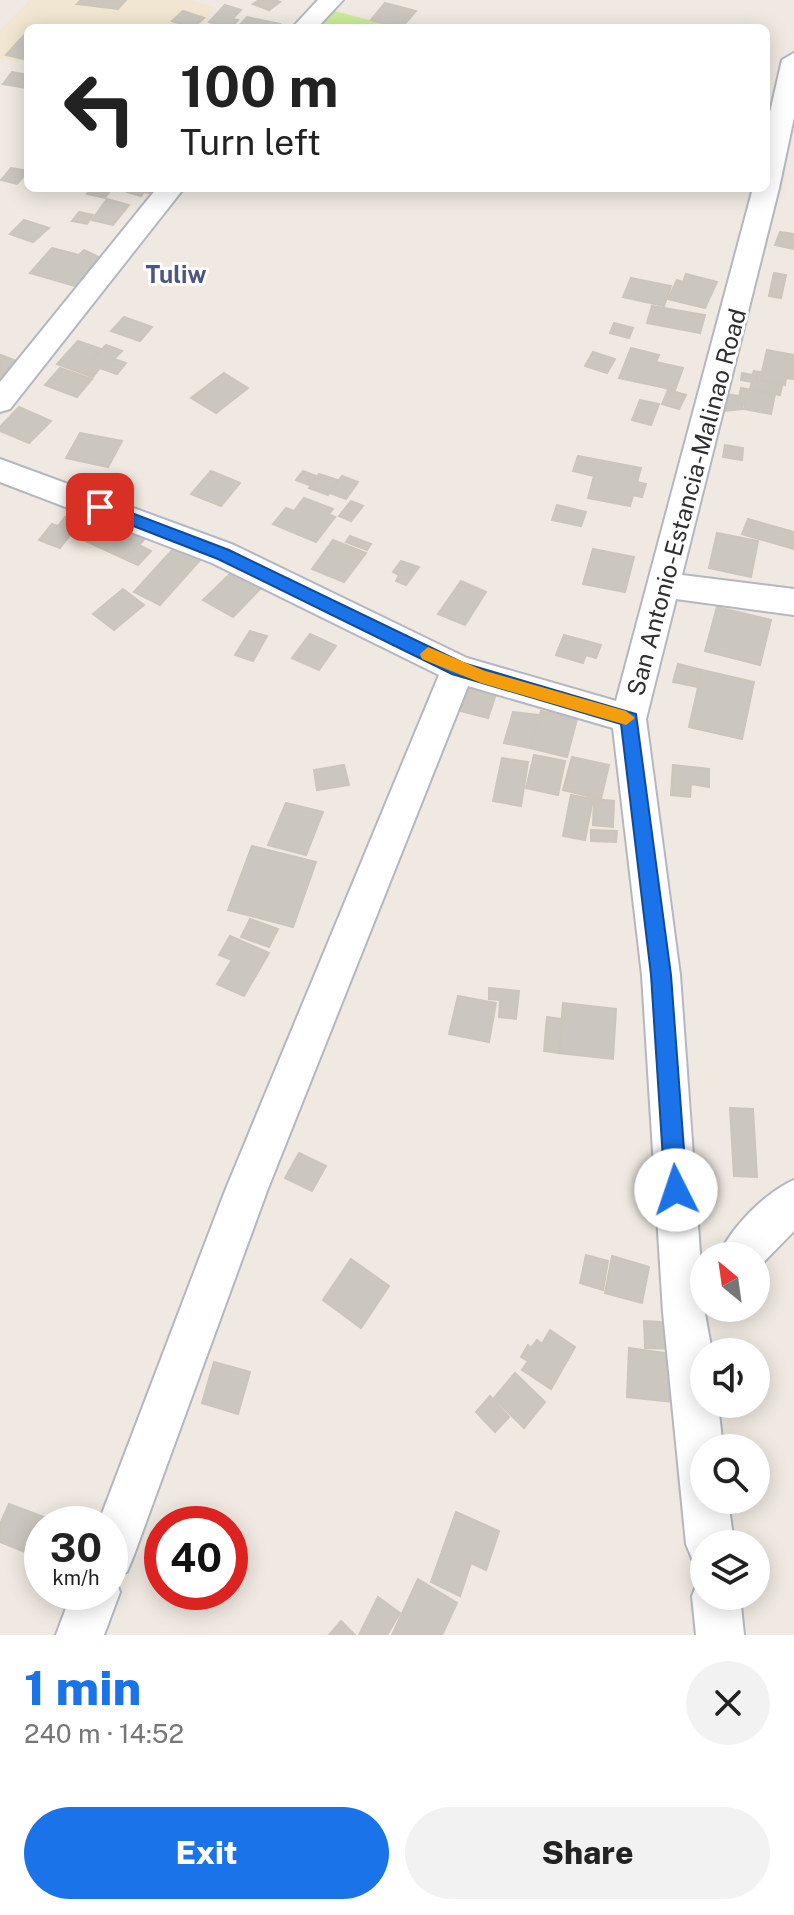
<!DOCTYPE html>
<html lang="en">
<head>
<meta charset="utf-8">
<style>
  :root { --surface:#fff; --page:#f2f2f2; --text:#222; --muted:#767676; --accent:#1a73e8 }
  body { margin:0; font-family:"Public Sans",sans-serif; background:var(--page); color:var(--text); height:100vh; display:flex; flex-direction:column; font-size:30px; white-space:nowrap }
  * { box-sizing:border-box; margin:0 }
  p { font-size:26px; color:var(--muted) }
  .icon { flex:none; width:44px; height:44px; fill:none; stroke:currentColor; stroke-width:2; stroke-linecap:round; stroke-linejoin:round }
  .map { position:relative; height:1635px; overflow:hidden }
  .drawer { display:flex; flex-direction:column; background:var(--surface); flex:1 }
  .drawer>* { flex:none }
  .hud { position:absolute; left:24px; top:24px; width:746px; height:168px; border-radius:12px; box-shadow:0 4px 20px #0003; background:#fff; color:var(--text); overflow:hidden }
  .needle { width:52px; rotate:331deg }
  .buttons { position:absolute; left:690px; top:1242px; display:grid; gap:16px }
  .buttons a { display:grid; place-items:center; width:80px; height:80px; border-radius:50%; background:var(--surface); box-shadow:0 4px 20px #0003; font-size:40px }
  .speed { position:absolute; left:24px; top:1506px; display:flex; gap:16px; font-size:40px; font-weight:700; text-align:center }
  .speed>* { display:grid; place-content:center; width:104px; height:104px; border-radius:50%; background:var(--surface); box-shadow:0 4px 20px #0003; line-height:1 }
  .speed small { font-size:20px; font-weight:400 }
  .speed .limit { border:12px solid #d22; background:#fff; color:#111 }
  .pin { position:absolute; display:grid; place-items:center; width:68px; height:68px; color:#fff; margin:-34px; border-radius:16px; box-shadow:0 4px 12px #0006 }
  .me { position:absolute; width:88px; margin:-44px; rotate:356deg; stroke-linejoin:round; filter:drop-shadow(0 0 6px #0008) }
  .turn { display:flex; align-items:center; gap:28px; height:168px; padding:0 24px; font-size:36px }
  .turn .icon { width:104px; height:104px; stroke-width:2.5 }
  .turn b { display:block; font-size:56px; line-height:68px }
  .round { display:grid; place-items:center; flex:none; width:84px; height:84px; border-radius:42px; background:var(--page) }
  .head { display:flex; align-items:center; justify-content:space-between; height:136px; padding:0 24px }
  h1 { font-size:48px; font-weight:800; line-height:60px; color:var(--accent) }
  .action { display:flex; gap:16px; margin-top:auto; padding:16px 24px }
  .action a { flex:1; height:92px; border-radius:48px; background:var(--accent); color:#fff; font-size:32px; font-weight:800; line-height:92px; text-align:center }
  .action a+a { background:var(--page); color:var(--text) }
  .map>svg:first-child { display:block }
</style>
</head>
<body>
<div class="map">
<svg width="794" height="1635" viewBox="0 0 794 1635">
  <rect width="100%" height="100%" fill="#efe9e1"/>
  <polygon fill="#f0e6d1" points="30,0 189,0 215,7 199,28 28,28 28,63 0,59 0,30"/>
  <polygon fill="#c9ec9a" points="331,10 399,28 315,28"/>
  <g fill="#cbc7bf" stroke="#cbc5ba" stroke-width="2">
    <polygon points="81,0 126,0 118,9 77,4"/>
    <polygon points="259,0 275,0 280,2 269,10 253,4"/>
    <polygon points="385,3 416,11 401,28 371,20"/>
    <polygon points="225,5 241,10 232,19 238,20 231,28 209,22"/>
    <polygon points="183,11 204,18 193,28 172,21"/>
    <polygon points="247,17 280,24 277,28 237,28"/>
    <polygon points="24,35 28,36 28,60 6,55"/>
    <polygon points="12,72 28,75 27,88 3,84"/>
    <polygon points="11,168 28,171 17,184 1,180"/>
    <polygon points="92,188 112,188 105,198 87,194"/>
    <polygon points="130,188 157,188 153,194 144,192 141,196 127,192"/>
    <polygon points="107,199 129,205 113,225 92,220"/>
    <polygon points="79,212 93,215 87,224 72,221"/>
    <polygon points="24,220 49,228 33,242 10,234"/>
    <polygon points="780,232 794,234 794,249 775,245"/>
    <polygon points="52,248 79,255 84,250 105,260 82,288 30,273"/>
    <polygon points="774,273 786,275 781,298 769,296"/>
    <polygon points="686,274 717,282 705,308 668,299 677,280 683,282"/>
    <polygon points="631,278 671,286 664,306 623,297"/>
    <polygon points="652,306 705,315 700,333 647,323"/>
    <polygon points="124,317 152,327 140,341 111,331"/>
    <polygon points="614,323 633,328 629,338 610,333"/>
    <polygon points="78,341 101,349 90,362 106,345 122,351 114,359 126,363 117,374 100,368 93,377 57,364"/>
    <polygon points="631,348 659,355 656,362 683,368 675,390 619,378"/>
    <polygon points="767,350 794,355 794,379 786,378 785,385 760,380"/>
    <polygon points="593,352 615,359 607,373 585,366"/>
    <polygon points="1,355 16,361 0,378 0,355"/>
    <polygon points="60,368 92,379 77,397 45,385"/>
    <polygon points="754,371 760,372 758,380 782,385 780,395 750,389 752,382 741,380 742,373 752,375"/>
    <polygon points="224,373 248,388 216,413 191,398"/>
    <polygon points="741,388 775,394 771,414 744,409 745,404 738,403"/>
    <polygon points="668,390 686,395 679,409 662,404"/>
    <polygon points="726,394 739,396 738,403 743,404 742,409 723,411"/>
    <polygon points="640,400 659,404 651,425 632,420"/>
    <polygon points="19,407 51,421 29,443 0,431 0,427"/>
    <polygon points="80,433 122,441 108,467 66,458"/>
    <polygon points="725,445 743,448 742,460 723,457"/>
    <polygon points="578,456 641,468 637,482 646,484 642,497 633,495 630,506 588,498 594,476 573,471"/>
    <polygon points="211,471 240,483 221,506 191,494"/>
    <polygon points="303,471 316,476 309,485 296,480"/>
    <polygon points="319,474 338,480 328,495 309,488"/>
    <polygon points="100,475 115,480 100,499 85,493"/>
    <polygon points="342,476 358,482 346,499 330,493"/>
    <polygon points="304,498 333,509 329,514 335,517 316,542 273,524 286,508 294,511"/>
    <polygon points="351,501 363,506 351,521 339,516"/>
    <polygon points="557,505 586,512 581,526 552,520"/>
    <polygon points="65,517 73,520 66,530 72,532 60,548 39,540 52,524 58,526"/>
    <polygon points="748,519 794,532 794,549 742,534"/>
    <polygon points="114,520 148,535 139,545 151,551 138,565 83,540 98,523 108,527"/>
    <polygon points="717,533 758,541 751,577 709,568"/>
    <polygon points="350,536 371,544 367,550 346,542"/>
    <polygon points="333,540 366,553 344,582 312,569"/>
    <polygon points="174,548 200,560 160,605 134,592"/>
    <polygon points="593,549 634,557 625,592 583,584"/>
    <polygon points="401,561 419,567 406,585 396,581 399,575 393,572"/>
    <polygon points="235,569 264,585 233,617 203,600"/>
    <polygon points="461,581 486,592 465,625 438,614"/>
    <polygon points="123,589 144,605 114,630 93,614"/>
    <polygon points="717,607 771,620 760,665 705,651"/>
    <polygon points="250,631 267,636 253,661 235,655"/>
    <polygon points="310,634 336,646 319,670 292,658"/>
    <polygon points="564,635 601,645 596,658 586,655 583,663 556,655"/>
    <polygon points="678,664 702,670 698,687 673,682"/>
    <polygon points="702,670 754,682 742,739 689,727"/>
    <polygon points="467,683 497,691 488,718 457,710"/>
    <polygon points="541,711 577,719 567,757 530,748"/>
    <polygon points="513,712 540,715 530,748 504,743"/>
    <polygon points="534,755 565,761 558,795 526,788"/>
    <polygon points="572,757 609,765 601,799 563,790"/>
    <polygon points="502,758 528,762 521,806 493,801"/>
    <polygon points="344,765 349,785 317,790 314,770"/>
    <polygon points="673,765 709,769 709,787 691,784 690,797 671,795"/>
    <polygon points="571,795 593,799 585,840 563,836"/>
    <polygon points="594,799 614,801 613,827 593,825"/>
    <polygon points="286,803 323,812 306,855 268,845"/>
    <polygon points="591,830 617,831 616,842 591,841"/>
    <polygon points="252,846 316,862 293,927 228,910"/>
    <polygon points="250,919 278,929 269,947 241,937"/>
    <polygon points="230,936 269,953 244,996 217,984 232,960 219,955"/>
    <polygon points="489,988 519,991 516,1019 499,1017 500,1000 489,999"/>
    <polygon points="458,996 496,1003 489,1042 449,1034"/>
    <polygon points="563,1003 616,1009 613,1059 559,1053"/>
    <polygon points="547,1017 562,1019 559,1053 544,1051"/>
    <polygon points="730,1108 753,1109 757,1177 734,1176"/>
    <polygon points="299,1153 326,1166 312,1191 285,1178"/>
    <polygon points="586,1255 608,1261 603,1290 580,1283"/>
    <polygon points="612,1256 649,1267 642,1303 605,1293"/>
    <polygon points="351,1259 389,1286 361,1328 323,1300"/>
    <polygon points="644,1321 678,1323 679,1349 645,1348"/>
    <polygon points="550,1330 575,1347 551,1389 522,1370 528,1361 521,1357 528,1345 531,1348 537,1340 542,1344"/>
    <polygon points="629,1348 673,1354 673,1402 627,1397"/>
    <polygon points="214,1362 250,1372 238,1414 202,1403"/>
    <polygon points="515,1373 545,1402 524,1428 494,1398"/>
    <polygon points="490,1396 509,1417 495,1432 476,1412"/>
    <polygon points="9,1504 52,1520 50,1524 42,1524 42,1544 37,1557 0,1542 0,1524"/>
    <polygon points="456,1512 499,1531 486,1570 471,1563 460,1596 431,1582"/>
    <polygon points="418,1579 457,1603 442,1635 392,1635"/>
    <polygon points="378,1597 400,1613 387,1635 359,1635"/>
    <polygon points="341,1621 355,1635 329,1635"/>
  </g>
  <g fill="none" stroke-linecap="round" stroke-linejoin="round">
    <g stroke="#b4b7c1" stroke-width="4">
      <g id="minor">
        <polygon points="318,0 343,0 317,28 292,28"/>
        <polygon points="794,53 794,117 779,188 682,575 794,589 794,615 676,599 646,719 680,975 704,1308 712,1352 704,1352 704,1404 718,1404 723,1448 704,1448 704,1500 728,1500 734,1544 704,1544 704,1565 693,1561 686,1544 663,1312 642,975 613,728 468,686 267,1191 134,1555 127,1572 114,1577 120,1592 104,1635 56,1635 72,1592 110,1592 110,1524 98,1524 225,1191 439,675 212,563 0,482 0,459 234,545 467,658 616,701 753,188 766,188 766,130 782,60"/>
        <polygon points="157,188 184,188 10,409 0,412 0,382"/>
        <path d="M794 1180V1231L756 1270V1256H719C730 1228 766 1192 794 1180Z"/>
        <polygon points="704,1577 704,1596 740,1596 744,1635 696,1635 692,1596 699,1579"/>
      </g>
    </g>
    <use href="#minor" fill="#fff" fill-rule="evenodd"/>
  </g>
  <polygon fill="#1a73e8" stroke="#114b97" stroke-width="2" points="100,501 229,550 463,663 636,714 671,975 687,1190 683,1197 676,1200 669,1197 665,1190 651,975 621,724 452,674 218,559 95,511 95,502"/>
  <polygon fill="#f59e0b" points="428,647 485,671 626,711 635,718 626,725 481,683 422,659 420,654"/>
  <g text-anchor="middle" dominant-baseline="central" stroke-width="6" stroke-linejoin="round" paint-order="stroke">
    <g font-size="24" font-weight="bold" fill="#4d5680" stroke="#fff">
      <text x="176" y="274">Tuliw</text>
    </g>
    <g font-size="24" fill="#2e2e2e" stroke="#fff">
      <text transform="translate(686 502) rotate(-75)">San Antonio-Estancia-Malinao Road</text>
    </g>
  </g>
</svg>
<div class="buttons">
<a><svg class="needle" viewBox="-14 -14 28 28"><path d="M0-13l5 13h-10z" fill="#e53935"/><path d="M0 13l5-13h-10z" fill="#767676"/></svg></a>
<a><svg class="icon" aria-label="sound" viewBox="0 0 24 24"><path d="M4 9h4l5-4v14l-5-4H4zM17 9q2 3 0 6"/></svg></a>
<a><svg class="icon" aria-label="search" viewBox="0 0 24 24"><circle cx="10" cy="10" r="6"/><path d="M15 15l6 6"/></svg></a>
<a><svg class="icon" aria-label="layers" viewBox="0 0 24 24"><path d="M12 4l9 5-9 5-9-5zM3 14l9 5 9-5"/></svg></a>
</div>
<div class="speed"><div>30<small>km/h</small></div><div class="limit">40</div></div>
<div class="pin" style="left:100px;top:507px;background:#d93025"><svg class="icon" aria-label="arrive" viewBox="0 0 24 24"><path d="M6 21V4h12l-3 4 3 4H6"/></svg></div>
<svg class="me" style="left:676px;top:1190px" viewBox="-20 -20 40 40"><circle r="19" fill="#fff"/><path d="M0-13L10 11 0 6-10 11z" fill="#1a73e8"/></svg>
<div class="hud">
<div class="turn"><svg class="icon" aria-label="left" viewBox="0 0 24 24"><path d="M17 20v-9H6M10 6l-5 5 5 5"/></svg><div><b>100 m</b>Turn left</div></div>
</div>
</div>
<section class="drawer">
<div class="head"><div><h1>1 min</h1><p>240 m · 14:52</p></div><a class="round"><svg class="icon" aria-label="close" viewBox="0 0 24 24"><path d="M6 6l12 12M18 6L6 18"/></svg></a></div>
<div class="action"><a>Exit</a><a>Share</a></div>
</section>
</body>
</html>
